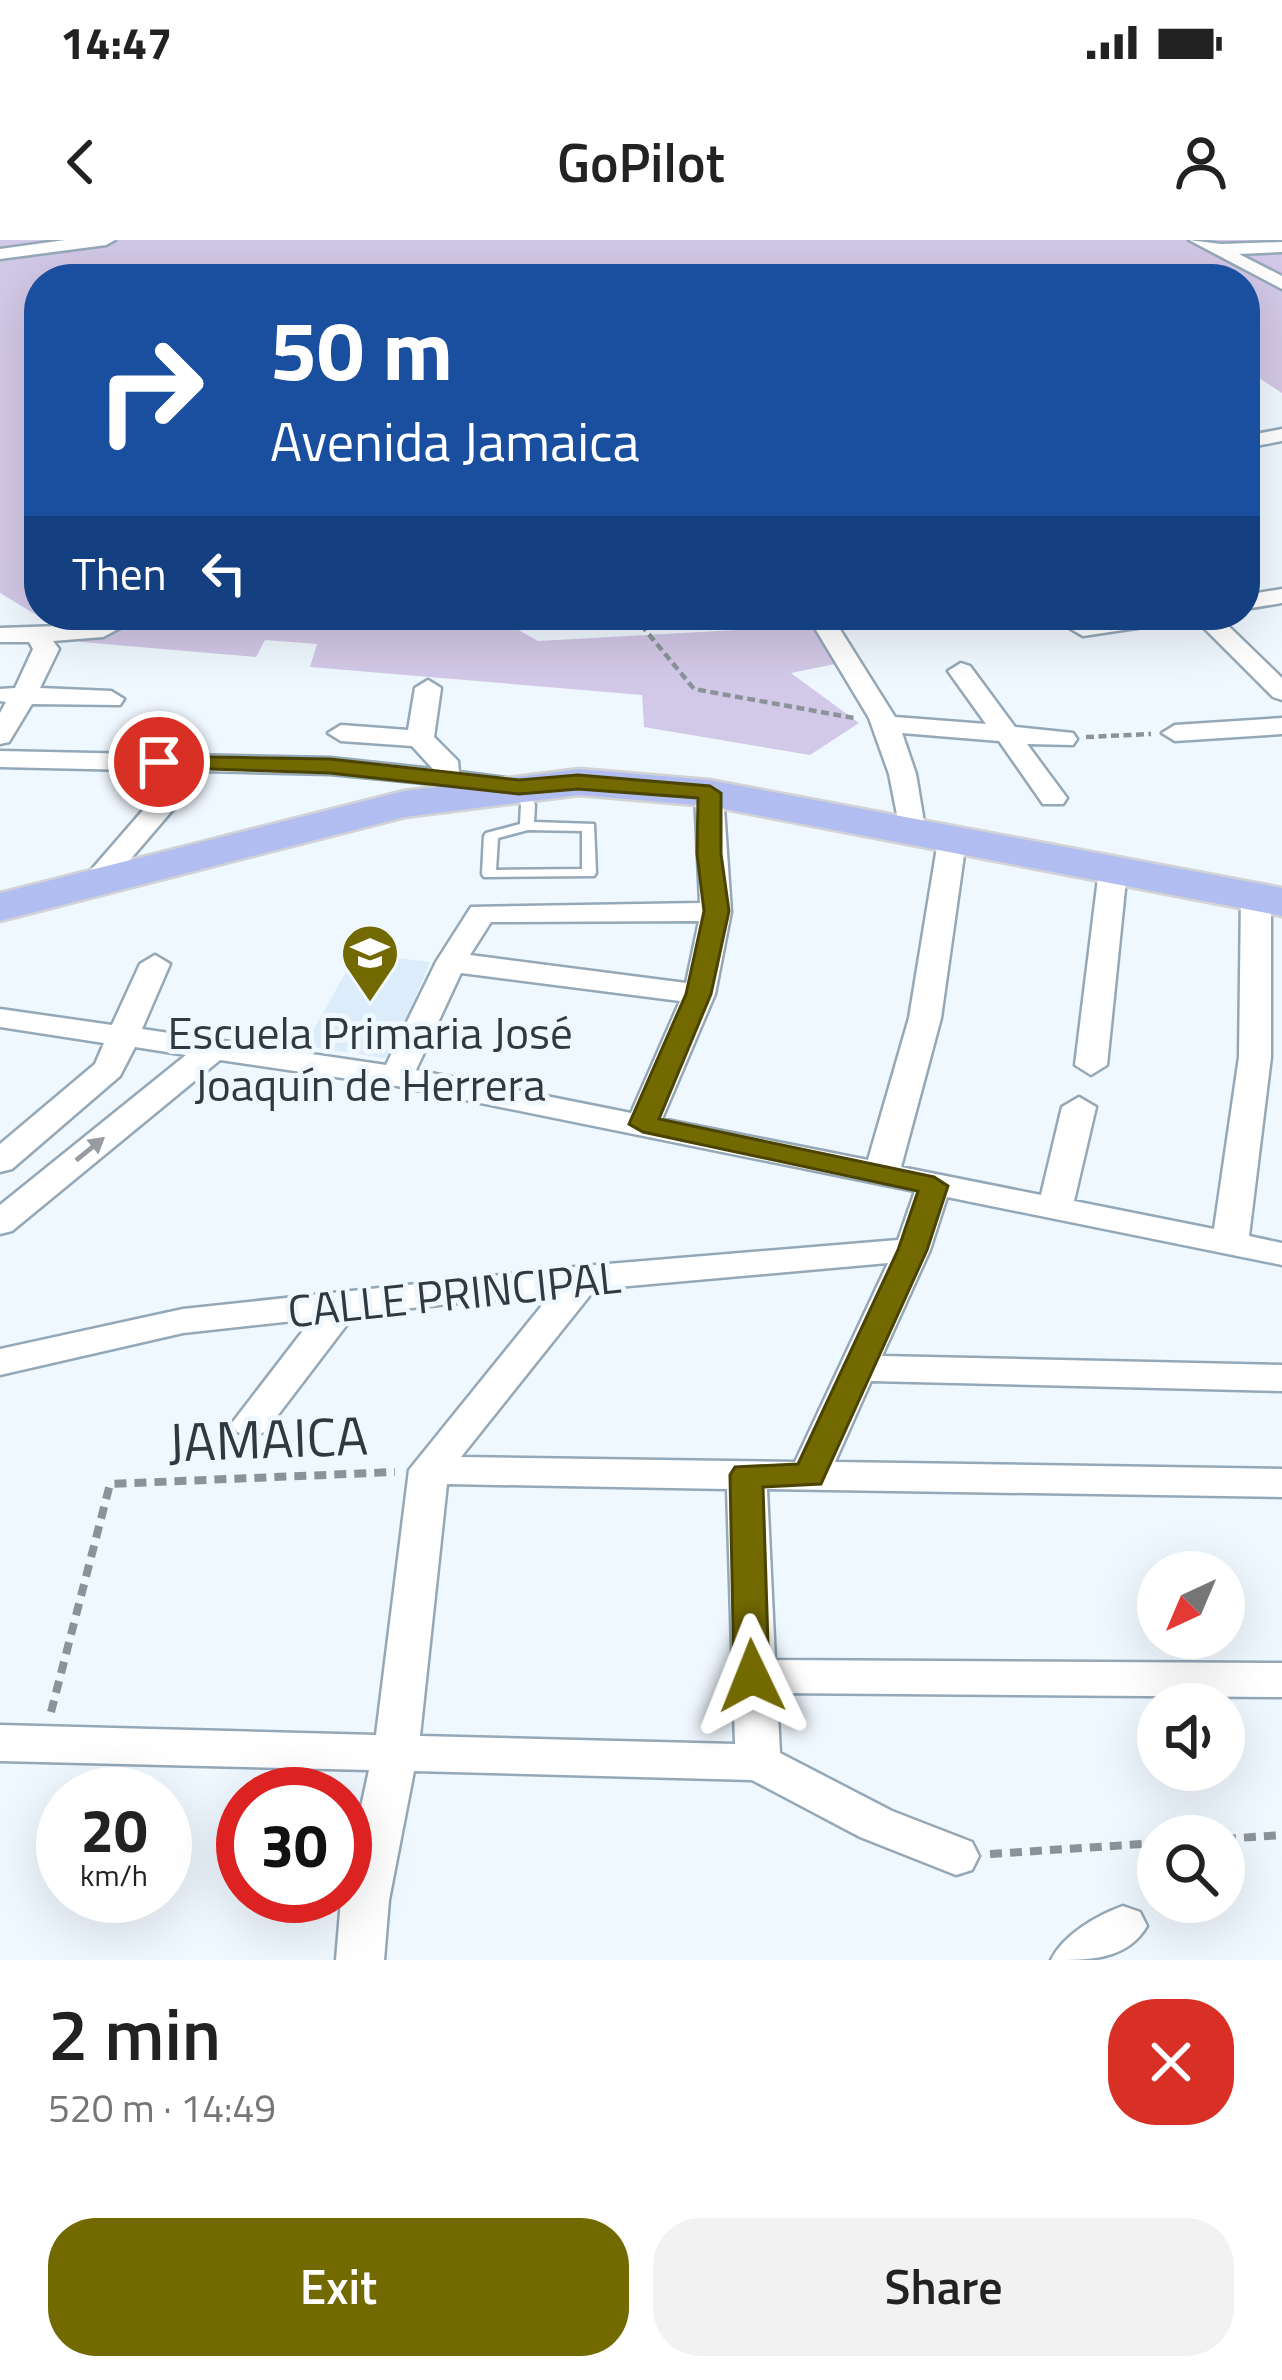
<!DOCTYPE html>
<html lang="en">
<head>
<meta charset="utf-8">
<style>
  :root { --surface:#fff; --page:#f2f2f2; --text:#222; --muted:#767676; --accent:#726900 }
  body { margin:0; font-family:"Titillium Web",sans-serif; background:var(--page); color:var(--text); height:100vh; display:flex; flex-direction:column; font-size:45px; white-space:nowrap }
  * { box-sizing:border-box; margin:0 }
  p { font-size:39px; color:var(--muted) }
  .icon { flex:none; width:66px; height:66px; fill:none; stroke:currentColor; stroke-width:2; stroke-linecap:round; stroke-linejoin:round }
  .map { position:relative; height:1720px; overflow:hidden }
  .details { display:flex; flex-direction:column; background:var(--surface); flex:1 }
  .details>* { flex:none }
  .top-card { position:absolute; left:24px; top:24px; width:1236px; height:366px; border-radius:48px; box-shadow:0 12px 48px #0002; background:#1a4fa0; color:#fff; overflow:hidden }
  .needle { width:78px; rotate:224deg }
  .buttons { position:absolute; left:1137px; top:1311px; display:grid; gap:24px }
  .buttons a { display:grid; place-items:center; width:108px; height:108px; border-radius:50%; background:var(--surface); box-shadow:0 12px 48px #0002; font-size:60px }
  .speed { position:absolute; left:36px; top:1527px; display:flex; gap:24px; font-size:60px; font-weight:700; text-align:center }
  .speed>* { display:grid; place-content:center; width:156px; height:156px; border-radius:50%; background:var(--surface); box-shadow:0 12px 48px #0002; line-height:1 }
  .speed small { font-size:30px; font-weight:400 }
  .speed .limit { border:18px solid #d22; background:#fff; color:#111 }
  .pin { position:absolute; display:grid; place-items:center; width:102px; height:102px; color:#fff; margin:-51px; border:6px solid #fff; border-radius:50%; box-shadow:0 3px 12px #0007 }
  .me { position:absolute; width:132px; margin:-66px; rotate:358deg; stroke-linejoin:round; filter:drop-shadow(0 0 9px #0008) }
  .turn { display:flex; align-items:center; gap:42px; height:252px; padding:0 48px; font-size:54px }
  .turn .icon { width:156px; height:156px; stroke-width:2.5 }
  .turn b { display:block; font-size:84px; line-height:102px }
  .then { display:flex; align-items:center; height:114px; padding:0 48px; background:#0003; gap:24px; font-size:45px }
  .round { display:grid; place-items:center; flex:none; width:126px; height:126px; border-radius:48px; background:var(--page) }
  .summary { display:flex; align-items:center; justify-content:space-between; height:204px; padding:0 48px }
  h1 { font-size:72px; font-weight:600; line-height:90px }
  .action { display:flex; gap:24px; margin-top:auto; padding:24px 48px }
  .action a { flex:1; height:138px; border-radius:48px; background:var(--accent); color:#fff; font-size:48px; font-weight:600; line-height:138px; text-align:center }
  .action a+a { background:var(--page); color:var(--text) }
  .status { display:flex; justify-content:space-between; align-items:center; height:84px; padding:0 60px; background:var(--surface); direction:ltr }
  .status svg { height:33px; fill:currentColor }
  header { display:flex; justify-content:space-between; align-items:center; height:156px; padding:0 48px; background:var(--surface); font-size:54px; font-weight:600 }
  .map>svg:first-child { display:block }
</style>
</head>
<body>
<div class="status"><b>14:47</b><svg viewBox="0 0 49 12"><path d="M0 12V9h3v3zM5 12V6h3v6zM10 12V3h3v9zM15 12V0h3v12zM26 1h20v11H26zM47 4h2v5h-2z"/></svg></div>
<header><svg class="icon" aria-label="back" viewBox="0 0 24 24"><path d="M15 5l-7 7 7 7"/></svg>GoPilot<svg class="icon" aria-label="person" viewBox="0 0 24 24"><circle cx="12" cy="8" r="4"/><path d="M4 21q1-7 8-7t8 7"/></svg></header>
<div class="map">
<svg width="1282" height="1720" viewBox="0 0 1282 1720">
  <rect width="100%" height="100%" fill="#f0f8ff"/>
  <polygon fill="#dcecfa" points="357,713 430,722 390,819 304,806"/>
  <polygon fill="#d2c8e7" points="0,0 1282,0 1282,153 1245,129 1245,39 39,39 39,375 492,375 538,401 810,386 845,422 791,433 859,483 810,515 644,487 642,455 310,427 317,404 265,400 256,417 81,402 0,353"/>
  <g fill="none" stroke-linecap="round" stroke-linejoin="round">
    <g stroke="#94a8b8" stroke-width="5">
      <path id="service" d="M519 543 524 544 535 565 534 582 594 584 596 633 594 636 484 637 482 634 484 596 486 593 520 584 521 565 512 547ZM528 590 582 591V629L496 630 498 598Z"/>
    </g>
    <g stroke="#94a8b8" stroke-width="5">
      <g id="minor">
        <polygon points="65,0 115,0 106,5 0,19 0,9"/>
        <polygon points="1189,0 1221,4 1282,2 1282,12 1239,14 1282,36 1282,49"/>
        <polygon points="1282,189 1282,201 1245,208 1245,196"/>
        <polygon points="1282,349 1282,363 1245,369 1245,355"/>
        <polygon points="112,375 145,375 103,397 53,401 59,409 40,448 111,451 124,459 120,465 32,464 9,502 0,504 0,473 6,462 0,461 0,449 15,448 33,409 29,402 0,402 0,388 90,385"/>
        <polygon points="807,375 831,375 895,477 986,484 948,431 961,423 970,426 1015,487 1073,493 1077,499 1073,505 1027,504 1067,558 1063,564 1043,564 999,501 902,493 916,534 926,594 922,600 902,600 889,534 869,478"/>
        <polygon points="1127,375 1189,375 1177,382 1083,396 1071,389 1083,382"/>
        <polygon points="1191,375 1217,375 1282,438 1282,460 1273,457"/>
        <polygon points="428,440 441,448 434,497 458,521 459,532 529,541 533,547 529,553 330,534 206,531 104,650 94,653 79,644 177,531 0,527 0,511 330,518 433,529 412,506 341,501 328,493 341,485 408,490 415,448"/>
        <polygon points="1282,478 1282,494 1175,501 1162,493 1175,485"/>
        <path d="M709 545 723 553 731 672 715 754 662 879 868 920 909 778 938 601 952 592 966 601 941 778 901 927 1041 955 1062 867 1079 857 1096 867 1074 961 1214 989 1239 817 1241 657 1256 648 1271 657V817L1249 996 1282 1003V1025L947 957 930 1010 882 1116 1282 1125V1151L871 1141 835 1222 1282 1229V1257L767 1249 775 1420 1282 1423V1457L777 1453 780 1513 892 1571 972 1602 979 1616 972 1630 956 1635 860 1597 752 1540 414 1531 389 1660 384 1720H336L341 1660 369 1530 0 1521V1485L376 1495 409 1230 552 1053 355 1074 265 1192 251 1196 237 1192 232 1183 312 1079 183 1093 0 1135V1109L183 1069 584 1026 898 1000 915 951 397 846 220 820 12 991 0 994V965L186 815 135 807 120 836 12 929 0 932V904L95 824 104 803 0 787V769L112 785 140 724 155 715 170 724 142 789 386 825 436 722 471 667 700 663 695 553ZM699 681 686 743 470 715 491 682ZM461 733 680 761 631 873 416 830ZM888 1023 795 1222 461 1217 595 1049ZM447 1244 727 1249 735 1504 420 1496Z"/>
        <polygon points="1113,621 1127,630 1107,825 1091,835 1075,825 1099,630"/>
        <path d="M1123 1666 1140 1672 1147 1686C1127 1720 1090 1720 1051 1720 1063 1695 1097 1675 1123 1666Z"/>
      </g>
    </g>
    <g stroke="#d2d3d5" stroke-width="5">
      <polygon id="primary" points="579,529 709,540 1282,648 1282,676 709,566 579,555 405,577 0,681 0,653 404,551"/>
    </g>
    <g stroke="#8b939a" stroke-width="4.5" stroke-dasharray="8 4.5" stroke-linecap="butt">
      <polyline points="633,375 694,449 854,478"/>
      <polyline points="1086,497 1151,494"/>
    </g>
    <g stroke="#8b939a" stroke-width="8" stroke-dasharray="12 8" stroke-linecap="butt">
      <polyline points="51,1472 110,1244 395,1232"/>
      <polyline points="1224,1599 1282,1595"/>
      <polyline points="990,1614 1158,1603"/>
    </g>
    <use href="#service" fill="#fff" fill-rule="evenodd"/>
    <use href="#minor" fill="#fff" fill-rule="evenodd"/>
    <use href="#primary" fill="#b2bef1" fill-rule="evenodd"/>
  </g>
  <defs><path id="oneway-solid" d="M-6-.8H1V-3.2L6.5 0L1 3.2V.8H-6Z" transform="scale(3)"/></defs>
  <use fill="#989ca0" href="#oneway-solid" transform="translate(90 909) rotate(-39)"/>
  <polygon fill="#726900" stroke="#4a4400" stroke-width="3" points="159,516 330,519 519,540 578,535 710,546 721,553 721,614 729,671 711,754 659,879 934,937 948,946 927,1010 821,1244 763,1247 769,1436 764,1446 752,1450 739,1446 734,1436 730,1235 735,1227 798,1224 898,1010 918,951 643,892 629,884 686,754 704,671 697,614 698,558 578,549 519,554 330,533 151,527 151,518"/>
  <defs>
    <g id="school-pin" transform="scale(3)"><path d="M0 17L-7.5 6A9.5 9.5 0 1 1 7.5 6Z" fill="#726900" stroke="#f0f8ff"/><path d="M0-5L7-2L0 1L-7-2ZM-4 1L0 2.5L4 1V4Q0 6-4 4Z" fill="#fff"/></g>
  </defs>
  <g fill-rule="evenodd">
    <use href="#school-pin" x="370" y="713"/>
  </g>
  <g text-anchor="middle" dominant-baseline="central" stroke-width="10" stroke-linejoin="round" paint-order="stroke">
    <g font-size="45" fill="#313940" stroke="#f0f8ff">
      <text x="370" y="792">Escuela Primaria José<tspan x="370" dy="52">Joaquín de Herrera</tspan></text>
    </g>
    <g font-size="45" fill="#313940" stroke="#f0f8ff">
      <text transform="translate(454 1053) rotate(-6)">CALLE PRINCIPAL</text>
    </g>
    <g font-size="54" fill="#313940" stroke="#f0f8ff">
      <text transform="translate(268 1198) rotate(-2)">JAMAICA</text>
    </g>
  </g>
</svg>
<div class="buttons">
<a><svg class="needle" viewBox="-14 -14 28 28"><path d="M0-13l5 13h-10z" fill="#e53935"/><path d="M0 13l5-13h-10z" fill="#767676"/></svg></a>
<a><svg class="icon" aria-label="sound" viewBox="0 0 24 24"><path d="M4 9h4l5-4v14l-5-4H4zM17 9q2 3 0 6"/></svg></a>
<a><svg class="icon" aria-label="search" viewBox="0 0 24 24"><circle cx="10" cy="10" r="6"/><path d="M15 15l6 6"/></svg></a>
</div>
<div class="speed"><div>20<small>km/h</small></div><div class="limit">30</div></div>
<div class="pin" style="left:159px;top:522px;background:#d93025"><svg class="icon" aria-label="arrive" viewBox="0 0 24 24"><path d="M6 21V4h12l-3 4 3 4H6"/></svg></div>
<svg class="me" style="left:752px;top:1436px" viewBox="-20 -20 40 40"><path d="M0-17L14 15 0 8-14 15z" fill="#726900" stroke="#fff" stroke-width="4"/></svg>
<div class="top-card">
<div class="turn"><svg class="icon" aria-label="right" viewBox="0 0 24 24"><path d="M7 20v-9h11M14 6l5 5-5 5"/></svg><div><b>50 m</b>Avenida Jamaica</div></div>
<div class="then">Then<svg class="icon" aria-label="left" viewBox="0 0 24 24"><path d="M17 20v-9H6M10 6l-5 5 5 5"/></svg></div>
</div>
</div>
<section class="details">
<div class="summary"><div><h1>2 min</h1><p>520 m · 14:49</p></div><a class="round" style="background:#d93025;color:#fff"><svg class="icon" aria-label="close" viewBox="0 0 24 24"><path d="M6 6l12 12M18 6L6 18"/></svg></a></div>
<div class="action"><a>Exit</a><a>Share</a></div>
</section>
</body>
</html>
